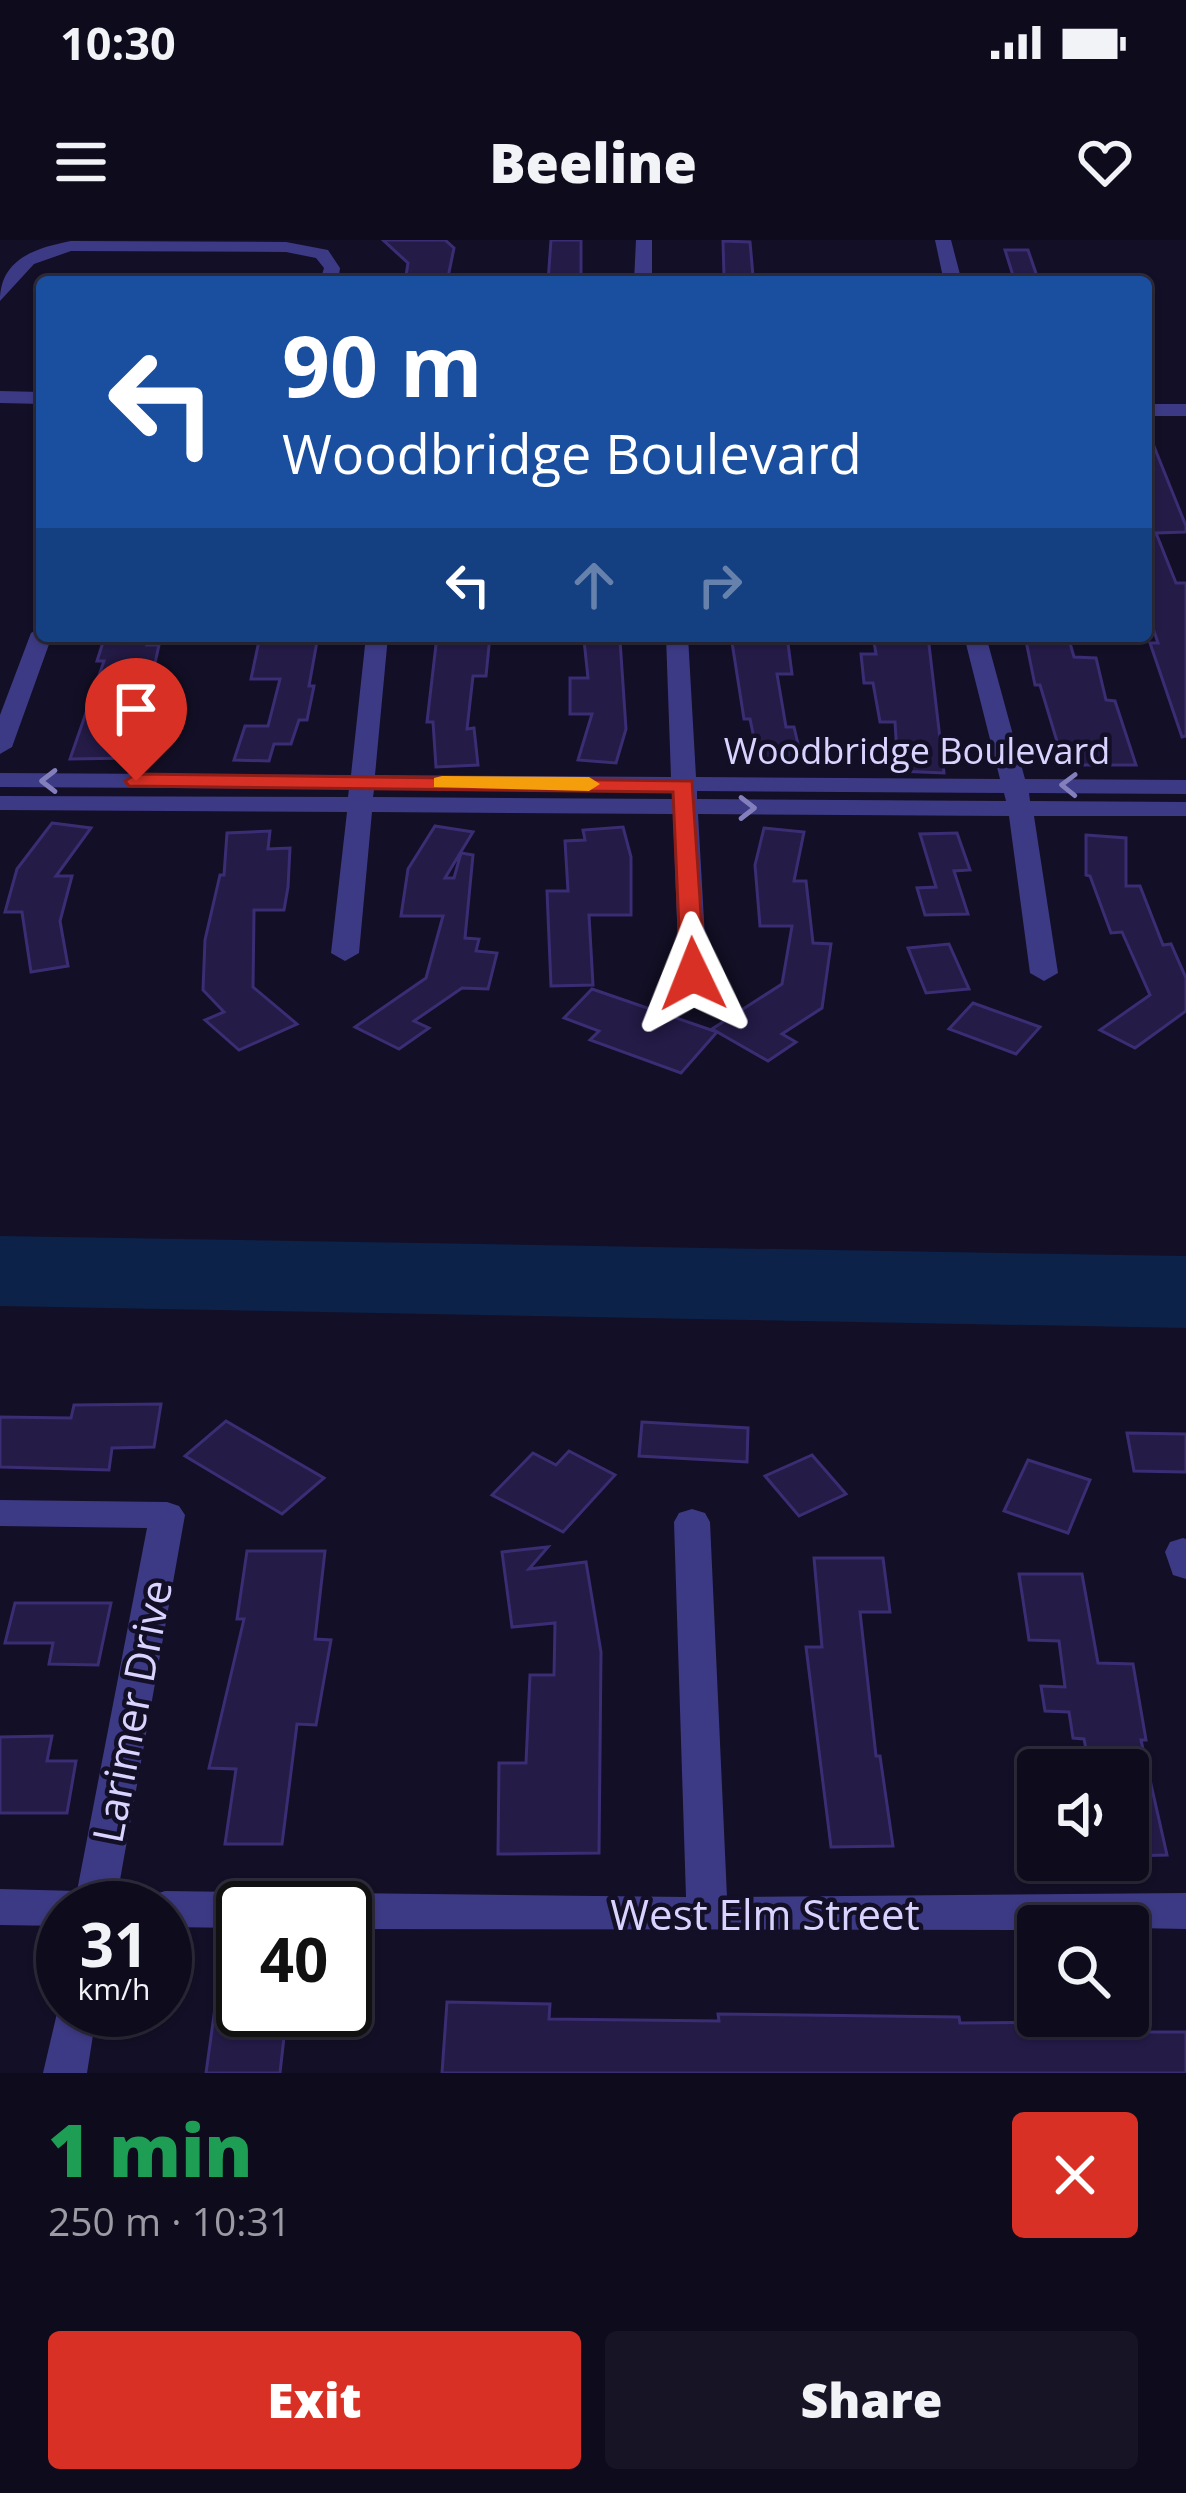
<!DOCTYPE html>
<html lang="en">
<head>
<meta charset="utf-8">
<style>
  :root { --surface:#0e0b1c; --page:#171425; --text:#f1f3f6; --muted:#9b9ba3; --line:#2e2b3b; --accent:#d93025 }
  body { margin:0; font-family:"Open Sans",sans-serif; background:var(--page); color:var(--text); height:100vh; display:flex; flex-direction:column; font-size:45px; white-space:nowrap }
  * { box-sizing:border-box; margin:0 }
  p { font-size:39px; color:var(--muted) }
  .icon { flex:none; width:66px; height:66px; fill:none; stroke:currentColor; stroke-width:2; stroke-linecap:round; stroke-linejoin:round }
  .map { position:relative; height:1833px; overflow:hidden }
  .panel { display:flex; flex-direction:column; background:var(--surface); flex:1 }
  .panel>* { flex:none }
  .banner { position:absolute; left:36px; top:36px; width:1116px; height:366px; border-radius:12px; box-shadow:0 3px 9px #0004,0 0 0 3px var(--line); background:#1a4fa0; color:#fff; overflow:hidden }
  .fabs { position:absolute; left:1017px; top:1509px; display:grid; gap:24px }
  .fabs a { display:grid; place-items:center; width:132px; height:132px; border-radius:12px; background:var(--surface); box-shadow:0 3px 9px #0004,0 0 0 3px var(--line); font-size:60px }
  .speed { position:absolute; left:36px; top:1641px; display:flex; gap:24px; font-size:60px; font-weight:700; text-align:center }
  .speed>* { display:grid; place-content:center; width:156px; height:156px; border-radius:50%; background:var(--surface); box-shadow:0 3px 9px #0004,0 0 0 3px var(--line); line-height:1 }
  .speed small { font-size:30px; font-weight:400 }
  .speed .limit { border:6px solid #111; border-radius:18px; background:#fff; color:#111 }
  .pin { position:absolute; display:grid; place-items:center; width:102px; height:102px; color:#fff; margin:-123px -51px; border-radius:50% 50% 50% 0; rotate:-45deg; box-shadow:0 0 12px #0007 }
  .pin .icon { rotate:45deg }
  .me { position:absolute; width:132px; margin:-66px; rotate:358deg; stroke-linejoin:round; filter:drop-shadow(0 0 9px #0008) }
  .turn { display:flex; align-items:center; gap:42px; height:252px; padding:0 48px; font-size:54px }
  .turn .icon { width:156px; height:156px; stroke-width:2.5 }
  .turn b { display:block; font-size:84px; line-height:102px }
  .lanes { display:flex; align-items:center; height:114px; padding:0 48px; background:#0003; justify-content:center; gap:60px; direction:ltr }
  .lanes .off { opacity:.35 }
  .round { display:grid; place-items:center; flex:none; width:126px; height:126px; border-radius:12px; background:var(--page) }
  .headline { display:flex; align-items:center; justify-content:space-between; height:204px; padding:0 48px }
  h1 { font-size:72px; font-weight:800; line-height:90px; color:#1e9e55 }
  .button { display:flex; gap:24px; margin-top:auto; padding:24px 48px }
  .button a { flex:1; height:138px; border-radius:12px; background:var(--accent); color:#fff; font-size:48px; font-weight:800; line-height:138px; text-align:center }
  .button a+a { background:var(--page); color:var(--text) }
  .status { display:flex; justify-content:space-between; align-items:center; height:84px; padding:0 60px; background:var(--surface); direction:ltr }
  .status svg { height:33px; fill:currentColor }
  header { display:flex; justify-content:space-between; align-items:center; height:156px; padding:0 48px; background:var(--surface); font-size:54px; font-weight:800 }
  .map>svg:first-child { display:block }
</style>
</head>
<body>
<div class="status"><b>10:30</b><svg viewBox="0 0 49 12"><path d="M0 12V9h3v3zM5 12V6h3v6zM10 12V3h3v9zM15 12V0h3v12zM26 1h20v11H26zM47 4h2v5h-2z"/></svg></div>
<header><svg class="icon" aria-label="menu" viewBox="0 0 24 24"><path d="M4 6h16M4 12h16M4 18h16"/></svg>Beeline<svg class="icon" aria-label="heart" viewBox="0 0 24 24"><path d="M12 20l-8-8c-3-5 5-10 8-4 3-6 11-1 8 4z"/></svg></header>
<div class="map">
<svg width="1186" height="1833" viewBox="0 0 1186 1833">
  <rect width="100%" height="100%" fill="#130f26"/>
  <polygon fill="#0c2248" points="0,996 1186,1016 1186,1088 0,1066"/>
  <g fill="#241b47" stroke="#3b2d73" stroke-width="3">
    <polygon points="383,0 445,0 454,8 447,42 405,42 408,23"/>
    <polygon points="551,0 581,0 581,42 548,42"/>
    <polygon points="723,1 750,2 753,36 724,36"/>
    <polygon points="1005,10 1028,10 1039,42 1015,42"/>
    <polygon points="1147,189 1186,286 1186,292 1156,293 1176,343 1186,343 1186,496 1182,497 1150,403 1158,403 1146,367"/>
    <polygon points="105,396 150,396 147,405 159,405 134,518 70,519 104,421 97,421"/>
    <polygon points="260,396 318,396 309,446 314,446 307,480 299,480 291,504 274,504 269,521 234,520 245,486 268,486 280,439 251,439"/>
    <polygon points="437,396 490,396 486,436 473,436 467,489 474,488 478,525 436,527 433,482 427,482"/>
    <polygon points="731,396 787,396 792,434 777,434 786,487 794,487 802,521 759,522 750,479 744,479"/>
    <polygon points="873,396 928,396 944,533 898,531 895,482 880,482 873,443 864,443 861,414 876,414"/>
    <polygon points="1025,396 1068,396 1074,417 1096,418 1106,460 1115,461 1136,525 1081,525 1077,508 1059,508 1040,445 1035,445"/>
    <polygon points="584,400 620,400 626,489 616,523 578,520 592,474 570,474 570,438 588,438"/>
    <polygon points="52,583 91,588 56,636 72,636 60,681 68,726 31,732 22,672 5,672 17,629"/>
    <polygon points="435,586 473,592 445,638 454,638 461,613 473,615 465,698 479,699 476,711 497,713 488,749 462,748 414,781 429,788 399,809 355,787 426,738 443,676 401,676 408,629"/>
    <polygon points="623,587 631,617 631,675 589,675 593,745 551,746 547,651 568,651 565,601 585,600 583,590"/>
    <polygon points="764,588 804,592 794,641 806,641 813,703 831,704 822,768 782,794 796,802 768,821 712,789 782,744 792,686 760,686 755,625"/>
    <polygon points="270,591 268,609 290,608 288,647 284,670 254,670 253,747 297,784 239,810 205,780 224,772 203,750 205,700 220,635 224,635 227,593"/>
    <polygon points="957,593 970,630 954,631 968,674 925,675 917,648 936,647 920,594"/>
    <polygon points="1086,595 1126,598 1126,646 1140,646 1163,705 1171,704 1186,738 1186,771 1135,808 1100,790 1150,755 1122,692 1111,693 1090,636 1086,635"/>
    <polygon points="949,704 969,749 926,753 908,708"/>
    <polygon points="592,749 717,792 681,833 590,800 599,791 564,778"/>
    <polygon points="973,763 1040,787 1016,814 949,789"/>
    <polygon points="161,1164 154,1207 112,1208 109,1230 0,1227 0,1177 71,1178 74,1165"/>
    <polygon points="226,1181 324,1238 282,1274 185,1216"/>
    <polygon points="642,1182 748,1188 747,1222 639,1216"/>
    <polygon points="1127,1193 1186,1194 1186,1232 1134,1231"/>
    <polygon points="569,1211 615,1235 563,1292 492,1255 533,1213 556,1225"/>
    <polygon points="812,1215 846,1254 799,1276 765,1236"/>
    <polygon points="1028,1220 1090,1240 1068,1293 1004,1271"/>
    <polygon points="548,1307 529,1329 586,1322 601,1412 599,1613 498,1614 499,1523 526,1523 530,1435 554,1435 555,1383 512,1387 502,1312"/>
    <polygon points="247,1311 325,1311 315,1399 331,1400 316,1485 297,1484 282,1604 225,1604 236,1529 209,1528 244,1379 237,1379"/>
    <polygon points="814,1318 883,1318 890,1372 860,1372 876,1516 880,1516 893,1606 831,1607 806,1407 822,1407"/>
    <polygon points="1019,1334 1082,1334 1098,1423 1133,1424 1146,1500 1141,1500 1167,1615 1128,1616 1128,1530 1090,1530 1084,1499 1073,1498 1069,1472 1045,1471 1041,1446 1065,1447 1059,1401 1029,1400"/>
    <polygon points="15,1363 111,1363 98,1425 49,1424 53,1403 5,1403"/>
    <polygon points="52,1496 47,1521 76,1521 67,1573 0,1573 0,1497"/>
    <polygon points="218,1746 243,1746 243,1770 287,1770 280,1833 206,1833"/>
    <polygon points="447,1762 550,1764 549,1779 719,1781 718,1774 959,1777 960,1783 1103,1782 1105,1792 1186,1792 1186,1833 442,1833"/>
  </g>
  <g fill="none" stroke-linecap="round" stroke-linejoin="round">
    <g fill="#3d3a85" fill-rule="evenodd">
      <polygon points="636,0 652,0 652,42 634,42"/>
      <polygon points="935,0 951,0 962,42 944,42"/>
      <path d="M71 1 286 2 328 10 340 28 338 42H320L324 28 316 18 286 12 71 11 34 24 0 61C0 19 35 8 71 1Z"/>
      <polygon points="0,151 42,152 42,164 0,163"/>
      <rect x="1146" y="164" width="40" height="12"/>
      <polygon points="42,386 42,396 52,396 12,507 0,514 0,475 31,393"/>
      <path d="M366 396H388L375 535 671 537 666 396H688L696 537 1000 539 964 396H986L1025 539 1186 540V554L1029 553 1030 561 1186 562V576H1034L1058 733 1044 741 1030 733 1009 576 698 574 707 734 693 742 679 734 673 574 372 572 359 713 345 721 331 713 347 572 0 570V556L348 557 349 549 0 547V533L351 535ZM374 550 672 551V559L373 557ZM697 551 1004 553 1006 561 697 559Z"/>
      <polygon points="0,1260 167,1262 179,1266 185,1275 115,1668 63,1668 63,1686 0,1685 0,1649 77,1651 147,1288 0,1286"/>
      <polygon points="692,1269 705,1273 710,1282 727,1657 1186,1653 1186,1689 1038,1686 1038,1690 345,1689 345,1668 326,1668 330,1658 345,1653 686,1657 674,1282 679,1273"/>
      <polygon points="1183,1298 1186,1299 1186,1339 1173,1335 1165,1312 1170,1302"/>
      <polygon points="165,1651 243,1652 258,1657 263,1668 243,1668 243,1688 165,1687 165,1668 145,1668 150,1656"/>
      <polygon points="61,1756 63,1770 97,1770 87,1833 43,1833"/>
    </g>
  </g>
  <defs><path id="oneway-chevron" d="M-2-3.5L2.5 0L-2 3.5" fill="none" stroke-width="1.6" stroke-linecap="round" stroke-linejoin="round" transform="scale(3)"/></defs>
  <g stroke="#837fbc">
    <use href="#oneway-chevron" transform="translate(49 541) rotate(-180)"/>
    <use href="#oneway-chevron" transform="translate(1069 545) rotate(-179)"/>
    <use href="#oneway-chevron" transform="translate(747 568)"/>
  </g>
  <polygon fill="#d93025" stroke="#8d1f18" stroke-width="3" points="136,534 692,541 705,734 693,741 681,734 673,552 129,546 125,541"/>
  <polygon fill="#f59e0b" points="442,536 589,537 600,544 589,551 434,547 434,538"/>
  <g text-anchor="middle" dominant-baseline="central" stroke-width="9" stroke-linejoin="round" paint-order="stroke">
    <g font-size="36" fill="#d9d4ff" stroke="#130f26">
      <text x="917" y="510">Woodbridge Boulevard</text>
    </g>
    <g font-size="42" fill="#d9d4ff" stroke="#130f26">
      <text transform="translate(131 1471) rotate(-79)">Larimer Drive</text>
      <text x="765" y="1673">West Elm Street</text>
    </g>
  </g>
</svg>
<div class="fabs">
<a><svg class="icon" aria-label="sound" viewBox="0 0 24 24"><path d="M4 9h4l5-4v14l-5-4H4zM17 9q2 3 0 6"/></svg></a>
<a><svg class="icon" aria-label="search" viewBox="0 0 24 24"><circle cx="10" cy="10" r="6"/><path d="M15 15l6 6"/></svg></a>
</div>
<div class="speed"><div>31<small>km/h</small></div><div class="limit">40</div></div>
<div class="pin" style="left:136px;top:541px;background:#d93025"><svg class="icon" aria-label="arrive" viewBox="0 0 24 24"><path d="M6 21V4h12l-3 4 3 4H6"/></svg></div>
<svg class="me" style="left:693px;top:734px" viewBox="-20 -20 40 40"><path d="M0-17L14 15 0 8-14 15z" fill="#d93025" stroke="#fff" stroke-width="4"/></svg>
<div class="banner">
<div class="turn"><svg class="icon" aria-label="left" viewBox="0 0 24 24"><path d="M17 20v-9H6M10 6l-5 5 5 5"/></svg><div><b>90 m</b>Woodbridge Boulevard</div></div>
<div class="lanes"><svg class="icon" aria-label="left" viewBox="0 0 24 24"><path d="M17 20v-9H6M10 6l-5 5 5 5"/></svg><svg class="icon off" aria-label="ahead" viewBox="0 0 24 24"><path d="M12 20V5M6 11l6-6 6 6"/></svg><svg class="icon off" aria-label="right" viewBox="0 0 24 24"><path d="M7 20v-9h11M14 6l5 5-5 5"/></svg></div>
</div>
</div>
<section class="panel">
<div class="headline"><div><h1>1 min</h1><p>250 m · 10:31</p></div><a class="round" style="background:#d93025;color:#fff"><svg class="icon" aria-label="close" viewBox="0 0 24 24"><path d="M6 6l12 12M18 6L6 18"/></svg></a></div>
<div class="button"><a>Exit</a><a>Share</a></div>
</section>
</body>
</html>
